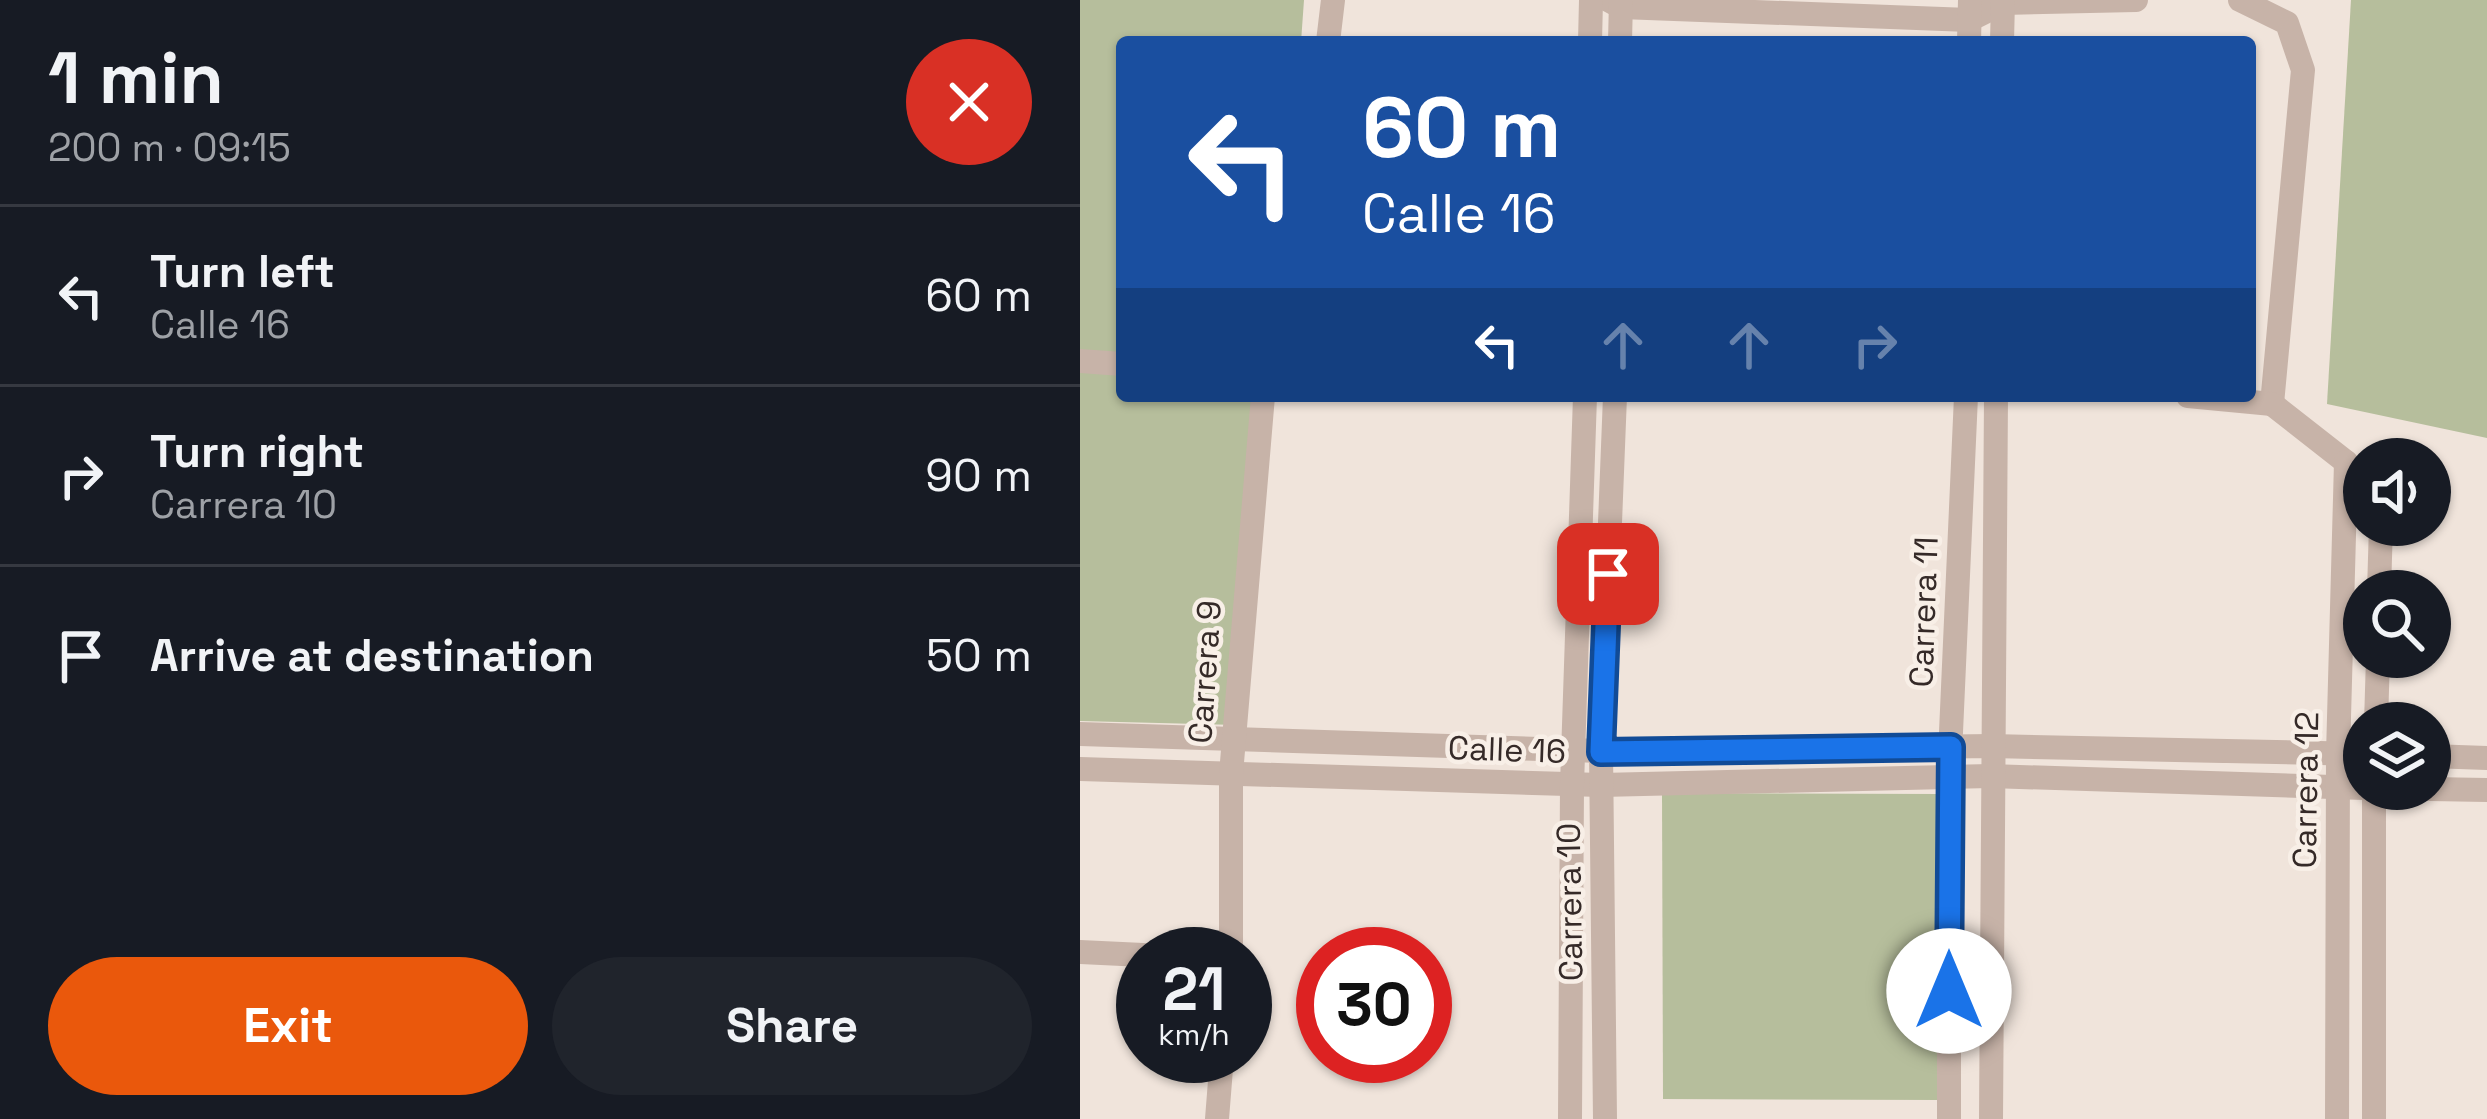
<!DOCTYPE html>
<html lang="en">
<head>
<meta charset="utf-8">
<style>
  :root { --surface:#171b24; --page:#20242c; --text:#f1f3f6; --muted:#9ea1a6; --line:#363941; --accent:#ea580c }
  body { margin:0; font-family:"Space Grotesk",sans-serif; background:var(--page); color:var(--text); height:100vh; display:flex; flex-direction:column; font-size:45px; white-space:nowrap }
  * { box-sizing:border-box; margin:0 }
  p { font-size:39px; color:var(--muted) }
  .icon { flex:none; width:66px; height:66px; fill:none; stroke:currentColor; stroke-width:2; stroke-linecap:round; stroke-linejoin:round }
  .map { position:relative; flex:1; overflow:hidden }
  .details { display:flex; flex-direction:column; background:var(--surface); width:1080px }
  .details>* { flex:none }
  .guide { position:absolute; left:36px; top:36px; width:1140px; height:366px; border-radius:12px; box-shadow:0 3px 9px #0004; background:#1a4fa0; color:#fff; overflow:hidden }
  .fabs { position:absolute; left:1263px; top:438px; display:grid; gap:24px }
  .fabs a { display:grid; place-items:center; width:108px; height:108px; border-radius:50%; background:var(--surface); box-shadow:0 3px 9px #0004; font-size:60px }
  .speed { position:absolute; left:36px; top:927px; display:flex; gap:24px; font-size:60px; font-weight:700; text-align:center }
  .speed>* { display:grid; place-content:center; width:156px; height:156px; border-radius:50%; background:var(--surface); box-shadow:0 3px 9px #0004; line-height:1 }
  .speed small { font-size:30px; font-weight:400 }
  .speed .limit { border:18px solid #d22; background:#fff; color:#111 }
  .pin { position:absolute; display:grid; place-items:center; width:102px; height:102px; color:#fff; margin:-51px; border-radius:24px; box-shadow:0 6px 18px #0006 }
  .me { position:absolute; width:132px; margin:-66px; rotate:0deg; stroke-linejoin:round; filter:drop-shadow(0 0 9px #0008) }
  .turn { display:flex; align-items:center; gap:42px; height:252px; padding:0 48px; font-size:54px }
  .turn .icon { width:156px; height:156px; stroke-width:2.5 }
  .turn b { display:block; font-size:84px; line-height:102px }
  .lanes { display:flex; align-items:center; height:114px; padding:0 48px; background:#0003; justify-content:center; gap:60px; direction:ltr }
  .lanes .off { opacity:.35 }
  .round { display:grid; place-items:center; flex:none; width:126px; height:126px; border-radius:63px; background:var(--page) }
  .summary { display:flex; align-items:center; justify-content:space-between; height:204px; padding:0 48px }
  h1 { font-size:72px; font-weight:700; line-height:90px }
  .button { display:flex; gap:24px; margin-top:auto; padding:24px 48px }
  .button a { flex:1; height:138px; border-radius:72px; background:var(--accent); color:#fff; font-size:48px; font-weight:700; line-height:138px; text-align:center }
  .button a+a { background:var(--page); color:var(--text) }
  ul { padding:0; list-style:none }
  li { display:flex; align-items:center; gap:36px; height:180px; padding:0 48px; border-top:3px solid var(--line) }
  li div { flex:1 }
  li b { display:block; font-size:45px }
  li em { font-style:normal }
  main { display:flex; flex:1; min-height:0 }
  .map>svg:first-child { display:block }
</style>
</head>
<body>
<main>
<section class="details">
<div class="summary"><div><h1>1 min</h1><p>200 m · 09:15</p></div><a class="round" style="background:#d93025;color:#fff"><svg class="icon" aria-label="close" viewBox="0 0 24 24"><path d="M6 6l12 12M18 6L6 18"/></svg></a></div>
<ul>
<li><svg class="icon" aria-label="left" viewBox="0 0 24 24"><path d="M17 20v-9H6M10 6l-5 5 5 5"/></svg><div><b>Turn left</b><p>Calle 16</p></div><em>60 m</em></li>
<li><svg class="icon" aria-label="right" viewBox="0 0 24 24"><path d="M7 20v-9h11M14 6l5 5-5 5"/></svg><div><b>Turn right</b><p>Carrera 10</p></div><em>90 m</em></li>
<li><svg class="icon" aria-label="arrive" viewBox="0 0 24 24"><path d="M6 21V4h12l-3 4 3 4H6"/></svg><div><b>Arrive at destination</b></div><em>50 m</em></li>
</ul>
<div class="button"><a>Exit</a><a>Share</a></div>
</section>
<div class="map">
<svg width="1407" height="1119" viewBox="0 0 1407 1119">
  <rect width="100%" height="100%" fill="#f0e4db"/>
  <g fill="#b6be9c">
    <polygon points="0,0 224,0 221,42 42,42 42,396 188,396 158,725 0,721"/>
    <polygon points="1271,0 1407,0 1407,438 1247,404"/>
    <polygon points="582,793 859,794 861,1100 583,1099"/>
  </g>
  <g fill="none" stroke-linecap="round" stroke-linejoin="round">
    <g stroke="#c7b3a8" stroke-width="24">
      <polyline points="528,0 541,7 889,20 923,3 1056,0"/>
      <polyline points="1160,0 1207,23 1223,70 1192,404"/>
      <polyline points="248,42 253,0"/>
      <polyline points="510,42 511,0"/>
      <polyline points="540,42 541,0"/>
      <polyline points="889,42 890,0"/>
      <polyline points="922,42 923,0"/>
      <polyline points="0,361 42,364"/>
      <polyline points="1108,396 1192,404"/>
      <polyline points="1192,404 1266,462 1284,482"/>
      <polyline points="1299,591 1301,525"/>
      <polyline points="1296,723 1298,657"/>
      <polyline points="0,734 521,751 911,746 1284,754"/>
      <polyline points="1350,756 1407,758"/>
      <polyline points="0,769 521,785 910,776 1284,788"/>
      <polyline points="1350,789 1407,790"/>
      <polyline points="0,952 63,955"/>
      <polyline points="151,954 151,774 183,396"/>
      <polyline points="137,1119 142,1056"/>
      <polyline points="490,1119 492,785 505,396"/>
      <polyline points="525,1119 521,751 535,396"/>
      <polyline points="869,1119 869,777 886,396"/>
      <polyline points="911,1119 916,396"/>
      <polyline points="1257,1119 1258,754 1266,462"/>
      <polyline points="1294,1119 1294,789"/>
    </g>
  </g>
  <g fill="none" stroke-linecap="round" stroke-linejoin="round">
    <g stroke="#114b97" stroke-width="30">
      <polyline id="route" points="528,574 521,752 871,747 869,991"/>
    </g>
    <use href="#route" stroke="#1a73e8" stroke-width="21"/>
  </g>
  <g text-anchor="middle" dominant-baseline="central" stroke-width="9" stroke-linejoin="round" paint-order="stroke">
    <g font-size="33" fill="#352a28" stroke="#f8efe7">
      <text transform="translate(844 612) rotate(-88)">Carrera 11</text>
      <text transform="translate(125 672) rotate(-86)">Carrera 9</text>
      <text transform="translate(427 750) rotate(2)">Calle 16</text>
      <text transform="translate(1226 790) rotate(-89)">Carrera 12</text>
      <text transform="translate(490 902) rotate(-91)">Carrera 10</text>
    </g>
  </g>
</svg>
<div class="fabs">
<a><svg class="icon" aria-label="sound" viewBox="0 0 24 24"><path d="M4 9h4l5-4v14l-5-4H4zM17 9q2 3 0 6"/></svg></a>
<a><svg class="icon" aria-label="search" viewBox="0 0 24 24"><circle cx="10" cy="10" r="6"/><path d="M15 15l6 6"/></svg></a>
<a><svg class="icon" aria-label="layers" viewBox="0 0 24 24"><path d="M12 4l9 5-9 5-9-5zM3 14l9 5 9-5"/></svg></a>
</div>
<div class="speed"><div>21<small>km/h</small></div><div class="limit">30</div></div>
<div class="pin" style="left:528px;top:574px;background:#d93025"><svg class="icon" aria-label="arrive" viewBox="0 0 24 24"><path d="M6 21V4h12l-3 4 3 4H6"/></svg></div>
<svg class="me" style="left:869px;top:991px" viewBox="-20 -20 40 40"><circle r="19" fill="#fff"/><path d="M0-13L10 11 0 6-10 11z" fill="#1a73e8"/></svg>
<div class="guide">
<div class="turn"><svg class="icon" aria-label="left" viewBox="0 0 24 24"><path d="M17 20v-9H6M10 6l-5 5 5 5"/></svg><div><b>60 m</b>Calle 16</div></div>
<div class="lanes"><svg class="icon" aria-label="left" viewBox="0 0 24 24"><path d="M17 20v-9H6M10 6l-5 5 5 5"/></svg><svg class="icon off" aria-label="ahead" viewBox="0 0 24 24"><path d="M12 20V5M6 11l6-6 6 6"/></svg><svg class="icon off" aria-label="ahead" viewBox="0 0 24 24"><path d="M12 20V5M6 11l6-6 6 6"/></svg><svg class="icon off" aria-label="right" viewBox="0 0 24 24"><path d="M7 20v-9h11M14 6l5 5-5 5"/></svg></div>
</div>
</div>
</main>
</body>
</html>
